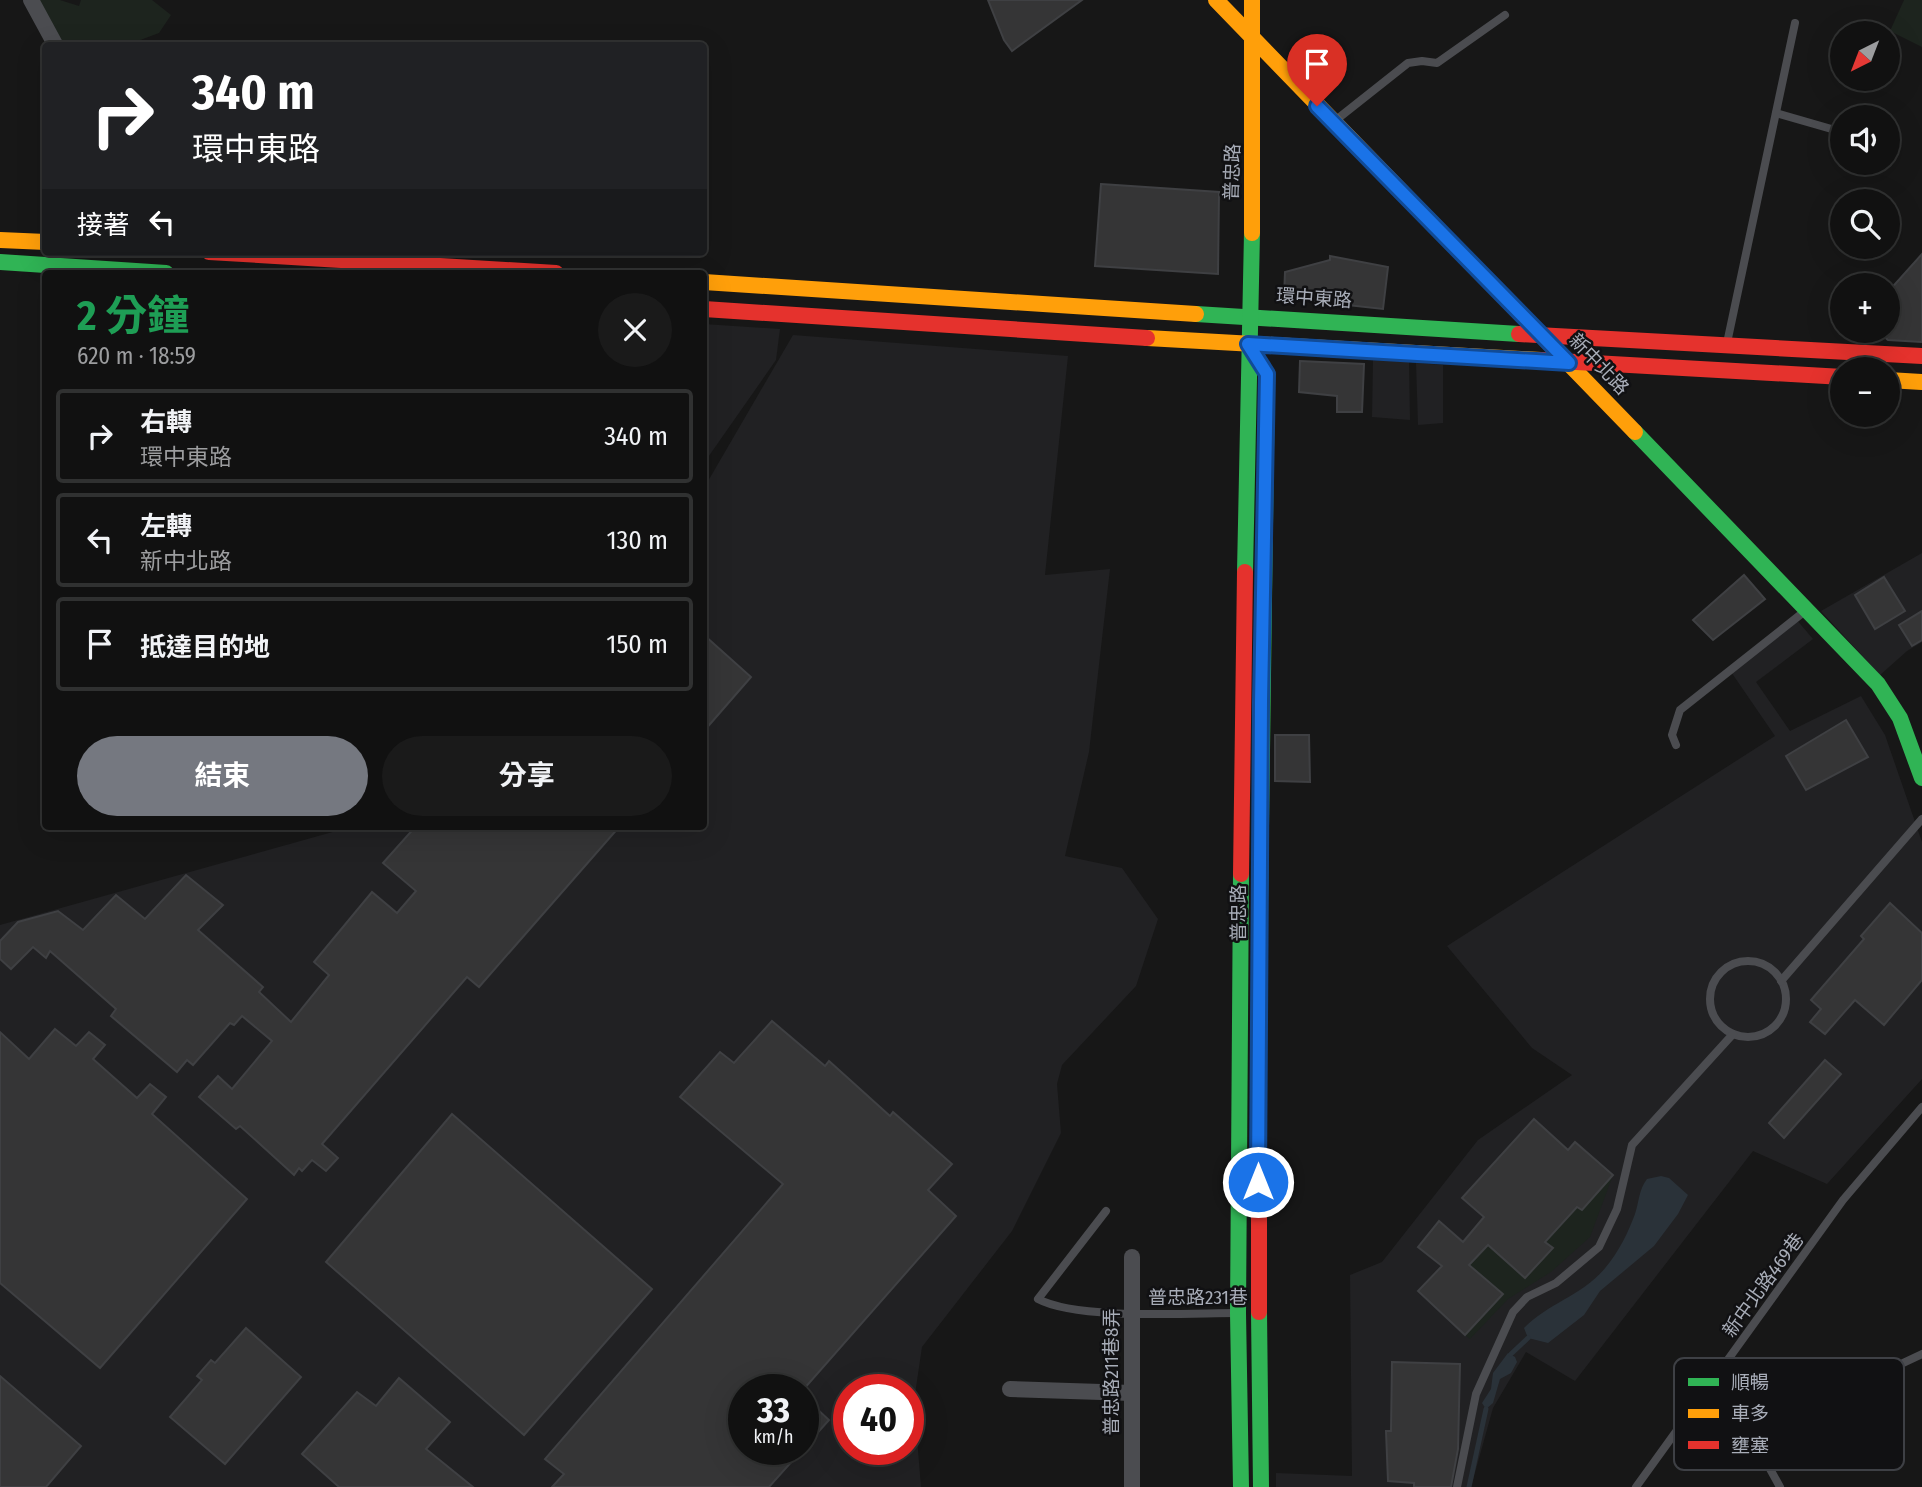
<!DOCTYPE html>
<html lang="zh-TW">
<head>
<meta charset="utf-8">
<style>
  :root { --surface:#111; --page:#1a1a1a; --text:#f1f3f6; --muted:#9c9d9f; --line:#303131; --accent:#757880 }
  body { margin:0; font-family:"Fira Sans Condensed","Noto Sans TC",sans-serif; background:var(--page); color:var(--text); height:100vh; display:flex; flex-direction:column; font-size:26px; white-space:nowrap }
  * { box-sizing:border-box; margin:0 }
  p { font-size:23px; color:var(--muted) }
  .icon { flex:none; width:38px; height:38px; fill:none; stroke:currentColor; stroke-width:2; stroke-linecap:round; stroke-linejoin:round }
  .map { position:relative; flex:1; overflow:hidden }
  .drawer { position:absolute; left:42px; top:270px; width:665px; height:560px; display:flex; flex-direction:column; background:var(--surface); border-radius:7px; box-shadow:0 7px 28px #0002,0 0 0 2px var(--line) }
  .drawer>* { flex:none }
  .banner { position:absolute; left:42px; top:42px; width:665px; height:214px; border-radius:7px; box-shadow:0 7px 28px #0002,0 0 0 2px var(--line); background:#202124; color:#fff; overflow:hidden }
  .needle { width:46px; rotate:222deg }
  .fabs { position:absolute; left:1830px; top:21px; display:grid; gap:14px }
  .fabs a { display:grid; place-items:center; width:70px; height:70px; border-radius:50%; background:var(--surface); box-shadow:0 7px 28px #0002,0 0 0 2px var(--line); font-size:35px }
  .speed { position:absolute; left:728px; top:1374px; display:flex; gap:14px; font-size:35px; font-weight:700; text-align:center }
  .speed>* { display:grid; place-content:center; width:91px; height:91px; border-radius:50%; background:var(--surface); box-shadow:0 7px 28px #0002,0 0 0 2px var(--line); line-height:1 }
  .speed small { font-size:18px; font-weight:400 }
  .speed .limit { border:10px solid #d22; background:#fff; color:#111 }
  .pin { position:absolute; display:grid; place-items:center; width:60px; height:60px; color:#fff; margin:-72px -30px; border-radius:50% 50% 50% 0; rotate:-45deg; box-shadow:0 0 7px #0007 }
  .pin .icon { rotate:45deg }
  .me { position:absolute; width:77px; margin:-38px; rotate:0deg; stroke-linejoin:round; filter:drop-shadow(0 0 5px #0008) }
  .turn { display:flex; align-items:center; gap:24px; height:147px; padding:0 35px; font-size:32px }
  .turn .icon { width:91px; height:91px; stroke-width:2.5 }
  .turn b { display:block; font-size:49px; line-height:60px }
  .then { display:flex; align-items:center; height:66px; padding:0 35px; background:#0003; gap:14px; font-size:26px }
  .round { display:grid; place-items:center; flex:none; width:74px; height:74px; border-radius:37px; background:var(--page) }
  .overview { display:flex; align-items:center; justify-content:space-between; height:119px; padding:0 35px }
  h1 { font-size:42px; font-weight:700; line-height:52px; color:#1e9e55 }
  .cta { display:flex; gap:14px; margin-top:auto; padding:14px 35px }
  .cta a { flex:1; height:80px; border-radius:42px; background:var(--accent); color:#fff; font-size:28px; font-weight:700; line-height:80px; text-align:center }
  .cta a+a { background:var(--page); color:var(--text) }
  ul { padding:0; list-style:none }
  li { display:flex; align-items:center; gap:21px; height:94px; margin:0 14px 10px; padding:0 21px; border:4px solid var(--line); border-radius:7px }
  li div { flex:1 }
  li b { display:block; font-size:26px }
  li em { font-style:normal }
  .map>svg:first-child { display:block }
</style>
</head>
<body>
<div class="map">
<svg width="1922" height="1487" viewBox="0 0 1922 1487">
  <rect width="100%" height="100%" fill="#171717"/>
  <g fill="#212123" fill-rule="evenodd">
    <polygon points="704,324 780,329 776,360 704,463"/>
    <path d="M793 335 1068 356 1045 575 1110 569 1089 752 1065 856 1122 868 1158 919 1136 986 1062 1065 1057 1084 1061 1133 1012 1231 922 1347 914 1401 921 1487H0V925L354 826H704V488ZM744 1390H803V1449H744ZM849 1390H908V1449H849Z"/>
    <polygon points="1373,360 1409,362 1410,420 1372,417"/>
    <polygon points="1416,363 1443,365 1443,423 1418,425"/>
    <polygon points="1922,553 1922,642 1907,651 1880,675 1821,611"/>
    <polygon points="1796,619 1813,639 1756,682 1790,731 1861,696 1885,735 1922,842 1922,1079 1827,1184 1753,1151 1575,1381 1526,1352 1493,1408 1471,1487 1276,1487 1276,1473 1352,1476 1350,1275 1382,1262 1478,1140 1572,1075 1532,1048 1447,946 1775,736 1729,669"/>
  </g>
  <g fill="#1d241e">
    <polygon points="31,0 60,0 79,6 81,0 152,0 171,15 159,33 127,45 55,45"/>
    <polygon points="1904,0 1922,0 1922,47 1890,31"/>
    <polygon points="1613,1175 1590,1237 1551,1272 1508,1299 1470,1339 1465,1335 1503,1294 1469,1265 1488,1245 1553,1248 1545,1242 1577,1207 1582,1210"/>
  </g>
  <g fill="#2a3239">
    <path d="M1661 1176 1669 1178 1688 1195 1678 1214 1654 1246 1600 1291 1584 1315 1548 1343 1528 1338 1524 1328C1548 1303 1584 1295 1606 1267 1619 1251 1628 1233 1635 1214 1639 1202 1639 1189 1647 1179Z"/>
    <polygon points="1508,1353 1515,1357 1517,1362 1511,1373 1500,1379 1493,1403 1486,1409 1482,1403 1491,1389 1493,1373"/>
  </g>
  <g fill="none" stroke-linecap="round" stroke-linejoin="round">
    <g stroke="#2a3239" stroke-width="5">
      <polyline points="1511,1354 1528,1338"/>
      <polyline points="1469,1487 1486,1409"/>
    </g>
  </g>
  <g fill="#353536" stroke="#3f4043" stroke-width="2">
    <polygon points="988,0 1082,0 1012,51 1004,40"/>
    <polygon points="1101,184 1219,192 1218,274 1095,266"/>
    <polygon points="1922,254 1922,342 1888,340 1877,331 1888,331 1888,292"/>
    <polygon points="1330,256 1388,267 1383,309 1284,298 1285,272 1330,260"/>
    <polygon points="1300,361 1364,364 1362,412 1337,412 1337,396 1299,392"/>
    <polygon points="1744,575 1765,599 1713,640 1693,620"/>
    <polygon points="1884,577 1905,611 1875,629 1855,595"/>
    <polygon points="1922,611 1922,640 1912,646 1899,625"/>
    <polygon points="704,635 751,677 704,731"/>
    <polygon points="1846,720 1868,757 1806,790 1786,756"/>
    <polygon points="1275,735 1309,735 1310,782 1275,781"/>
    <polygon points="416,826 620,826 479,987 467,977 322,1144 338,1158 326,1171 312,1160 302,1171 299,1168 294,1175 240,1126 236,1129 199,1097 218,1076 232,1089 272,1041 242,1016 234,1025 230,1023 193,1065 187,1060 177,1072 111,1016 116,1009 50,951 46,958 33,947 11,969 0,959 0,941 18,922 58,911 83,930 116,895 145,919 186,875 223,905 198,930 263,987 259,992 291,1022 329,975 314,962 372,892 397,913 416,891 383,863"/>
    <polygon points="1890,903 1922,933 1922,980 1884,1025 1855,1000 1825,1034 1810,1022 1821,1009 1811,1000 1864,939 1861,936"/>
    <polygon points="772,1021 825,1066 829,1061 890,1116 893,1112 952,1164 928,1190 956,1216 803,1390 744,1390 744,1449 803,1449 769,1487 552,1487 564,1474 545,1459 783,1184 680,1097 720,1052 734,1063"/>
    <polygon points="55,1029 76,1046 89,1032 105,1045 93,1059 137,1098 150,1084 166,1097 152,1114 247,1199 100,1368 0,1283 0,1032 29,1059"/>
    <polygon points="1825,1060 1841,1074 1784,1138 1769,1123"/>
    <polygon points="452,1114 652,1289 524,1435 326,1262"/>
    <polygon points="1534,1119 1568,1150 1575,1142 1613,1175 1582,1210 1577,1207 1545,1242 1553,1248 1525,1278 1488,1245 1469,1265 1503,1294 1465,1335 1418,1291 1442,1266 1418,1247 1439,1221 1463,1242 1484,1217 1462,1198"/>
    <polygon points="246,1328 301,1377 225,1464 170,1417 202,1380 197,1376 211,1360 215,1363"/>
    <polygon points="1392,1362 1460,1364 1458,1449 1451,1487 1414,1487 1414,1483 1388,1481 1386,1431 1391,1431"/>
    <polygon points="0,1376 81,1446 46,1487 0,1487"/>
    <polygon points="399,1378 450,1422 426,1449 473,1487 339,1487 302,1454 357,1392 376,1406"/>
    <polygon points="803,1396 829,1420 803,1449"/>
  </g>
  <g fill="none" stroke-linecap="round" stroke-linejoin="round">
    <g stroke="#4b4c50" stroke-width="8">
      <polyline points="1776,113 1835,130"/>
      <polyline points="1336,120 1408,63 1422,61 1437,63 1505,15"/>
      <polyline points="1727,343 1795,23"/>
      <polyline points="1676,745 1672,735 1680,710 1805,611"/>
      <circle cx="1748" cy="999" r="38"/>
      <polyline points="1781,981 1922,819"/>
      <path d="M1106 1211 1038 1299C1077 1320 1189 1313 1237 1313"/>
      <polyline points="1457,1487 1476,1394 1513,1312 1527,1297 1556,1283 1599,1247 1617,1209 1632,1145 1733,1034"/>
      <polyline points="1636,1487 1843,1200 1922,1107"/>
      <polyline points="1780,1487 1764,1458 1761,1443 1778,1422 1922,1354"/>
    </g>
    <g stroke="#4b4c50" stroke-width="16">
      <polyline points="31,0 56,46"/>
      <polyline points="1010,1389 1132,1393"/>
      <polyline points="1132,1487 1132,1257"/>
    </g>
    <g stroke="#30b455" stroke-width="16">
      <polyline points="0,262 166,273"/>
      <polyline points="1196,314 1519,334"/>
      <polyline points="1248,344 1267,374 1259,977"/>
      <polyline points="1635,432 1878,684 1900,718 1922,778"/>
      <polyline points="1245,572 1252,233"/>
      <polyline points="1241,874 1238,1313 1241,1487"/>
      <polyline points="1259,1312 1261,1487"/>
    </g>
    <g stroke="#ff9f0a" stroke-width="16">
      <polyline points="1216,0 1635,432"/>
      <polyline points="1252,233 1252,0"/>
      <polyline points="0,240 46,242"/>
      <polyline points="704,282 1196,314"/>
      <polyline points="1147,338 1541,360"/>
      <polyline points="1888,380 1922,382"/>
    </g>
    <g stroke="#e5322d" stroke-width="16">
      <polyline points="209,252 556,273"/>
      <polyline points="704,309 1147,338"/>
      <polyline points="1519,334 1922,356"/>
      <polyline points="1541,360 1843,377"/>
      <polyline points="1241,874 1245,572"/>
      <polyline points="1259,1312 1259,977"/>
    </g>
  </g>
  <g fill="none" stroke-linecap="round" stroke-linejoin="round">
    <g stroke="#114b97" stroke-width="18">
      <polyline id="route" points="1258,1182 1261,702 1267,374 1248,344 1569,363 1317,106"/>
    </g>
    <use href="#route" stroke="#1a73e8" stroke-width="12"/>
  </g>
  <g text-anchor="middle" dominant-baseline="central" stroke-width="5" stroke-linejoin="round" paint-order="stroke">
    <g font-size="19" fill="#a8adb8" stroke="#111113">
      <text transform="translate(1232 172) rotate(-88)">普忠路</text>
      <text transform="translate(1314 298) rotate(4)">環中東路</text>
      <text transform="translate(1599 364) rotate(46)">新中北路</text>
      <text transform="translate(1238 913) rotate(-90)">普忠路</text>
      <text transform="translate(1763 1285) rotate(-54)">新中北路469巷</text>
      <text x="1198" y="1297">普忠路231巷</text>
      <text transform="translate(1111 1372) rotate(-90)">普忠路211巷8弄</text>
    </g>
  </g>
  <rect x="1674" y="1358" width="230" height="112" rx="10" fill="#111113" stroke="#3e4045" stroke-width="2"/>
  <rect x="1688" y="1378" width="31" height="8" fill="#30b455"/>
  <rect x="1688" y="1409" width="31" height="9" fill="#ff9f0a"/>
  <rect x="1688" y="1441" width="31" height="8" fill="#e5322d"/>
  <g font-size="19" fill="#a8adb8">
    <text x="1731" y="1389">順暢</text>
    <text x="1731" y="1420">車多</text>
    <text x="1731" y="1452">壅塞</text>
  </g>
</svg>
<div class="fabs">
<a><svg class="needle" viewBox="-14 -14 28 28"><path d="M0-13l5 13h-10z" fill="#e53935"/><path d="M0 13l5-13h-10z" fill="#9c9d9f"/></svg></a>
<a><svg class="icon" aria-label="sound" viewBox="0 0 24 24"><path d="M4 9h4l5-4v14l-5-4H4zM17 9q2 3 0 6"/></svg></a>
<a><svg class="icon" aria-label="search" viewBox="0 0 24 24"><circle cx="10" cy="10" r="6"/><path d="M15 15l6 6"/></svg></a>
<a>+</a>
<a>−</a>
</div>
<div class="speed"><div>33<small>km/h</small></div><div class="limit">40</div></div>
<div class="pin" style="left:1317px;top:106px;background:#d93025"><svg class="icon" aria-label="arrive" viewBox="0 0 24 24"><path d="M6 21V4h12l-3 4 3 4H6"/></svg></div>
<svg class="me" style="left:1258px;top:1182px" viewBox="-20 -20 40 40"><circle r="17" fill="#1a73e8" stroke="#fff" stroke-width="3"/><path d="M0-11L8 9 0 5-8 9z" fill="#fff"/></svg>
<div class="banner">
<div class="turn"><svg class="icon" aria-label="right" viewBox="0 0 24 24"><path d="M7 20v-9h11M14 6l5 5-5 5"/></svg><div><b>340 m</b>環中東路</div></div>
<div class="then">接著<svg class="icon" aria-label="left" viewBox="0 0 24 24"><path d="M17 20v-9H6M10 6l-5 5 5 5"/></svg></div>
</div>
<section class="drawer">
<div class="overview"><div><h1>2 分鐘</h1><p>620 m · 18:59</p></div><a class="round"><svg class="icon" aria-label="close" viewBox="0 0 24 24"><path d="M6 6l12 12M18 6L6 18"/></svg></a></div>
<ul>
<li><svg class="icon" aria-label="right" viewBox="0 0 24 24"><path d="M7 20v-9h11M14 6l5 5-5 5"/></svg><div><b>右轉</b><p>環中東路</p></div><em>340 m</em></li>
<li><svg class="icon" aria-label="left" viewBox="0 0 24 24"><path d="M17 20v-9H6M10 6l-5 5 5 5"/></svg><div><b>左轉</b><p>新中北路</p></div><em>130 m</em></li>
<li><svg class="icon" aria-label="arrive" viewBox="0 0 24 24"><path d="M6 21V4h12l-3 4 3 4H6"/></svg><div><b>抵達目的地</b></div><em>150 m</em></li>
</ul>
<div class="cta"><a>結束</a><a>分享</a></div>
</section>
</div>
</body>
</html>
